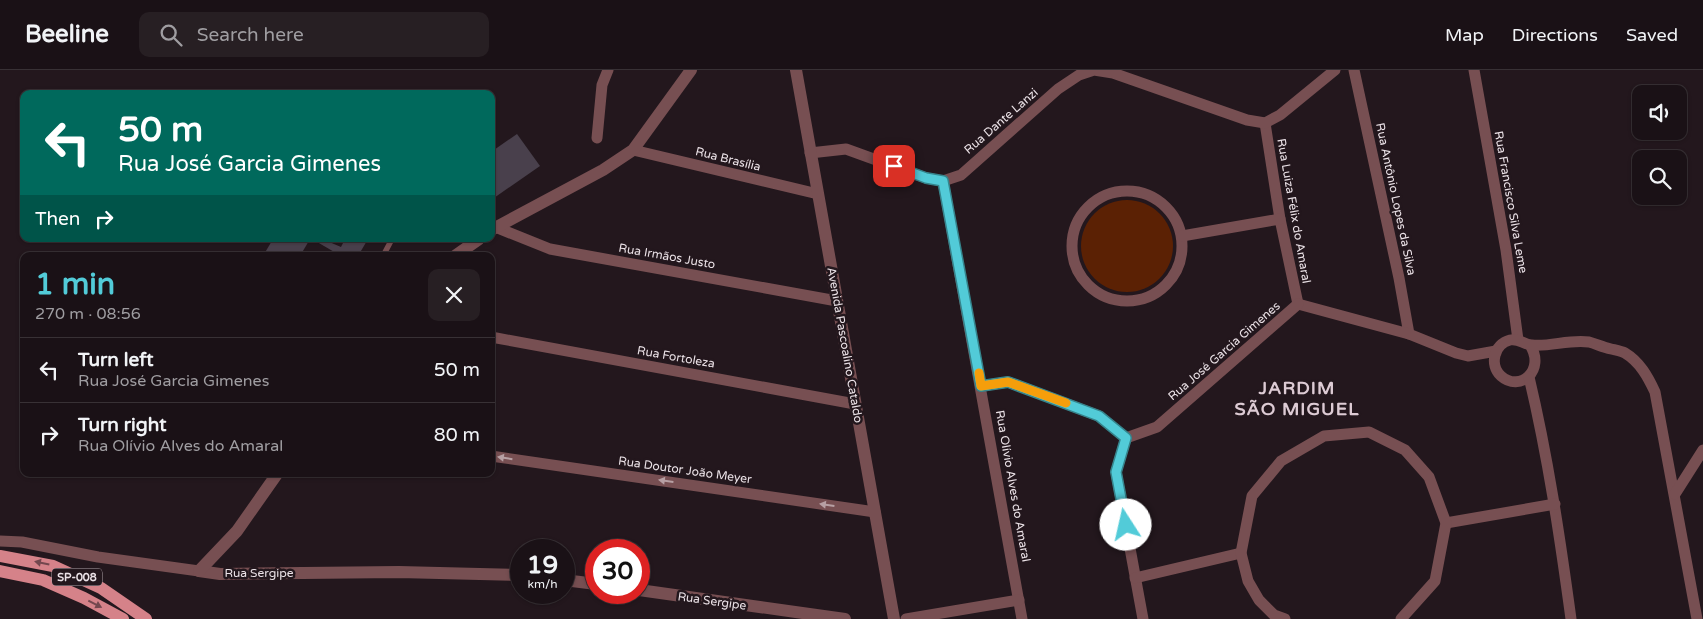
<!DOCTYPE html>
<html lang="en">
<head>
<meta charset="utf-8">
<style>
  :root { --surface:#1a1116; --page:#271f23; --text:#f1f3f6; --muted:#9f9da1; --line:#383135; --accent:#52cbd8 }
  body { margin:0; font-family:"Varela Round",sans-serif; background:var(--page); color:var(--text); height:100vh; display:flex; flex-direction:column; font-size:19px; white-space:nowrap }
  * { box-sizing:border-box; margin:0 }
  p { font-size:16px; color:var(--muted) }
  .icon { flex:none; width:28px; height:28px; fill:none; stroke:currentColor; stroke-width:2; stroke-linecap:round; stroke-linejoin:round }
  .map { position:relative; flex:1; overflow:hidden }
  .drawer { position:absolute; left:20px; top:182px; width:475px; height:225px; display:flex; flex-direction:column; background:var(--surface); border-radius:10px; box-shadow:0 1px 4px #0004,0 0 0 1px var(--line) }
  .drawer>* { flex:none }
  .banner { position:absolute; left:20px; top:20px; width:475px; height:152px; border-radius:10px; box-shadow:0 1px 4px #0004,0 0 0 1px var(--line); background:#00695c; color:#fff; overflow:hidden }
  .controls { position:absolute; left:1632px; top:15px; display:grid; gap:10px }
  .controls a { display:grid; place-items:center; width:55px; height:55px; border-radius:10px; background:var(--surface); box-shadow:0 1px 4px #0004,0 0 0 1px var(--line); font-size:25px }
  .speed { position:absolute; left:510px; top:469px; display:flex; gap:10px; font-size:25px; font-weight:700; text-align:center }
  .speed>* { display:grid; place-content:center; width:65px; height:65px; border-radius:50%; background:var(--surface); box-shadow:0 1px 4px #0004,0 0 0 1px var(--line); line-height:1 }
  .speed small { font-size:12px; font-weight:400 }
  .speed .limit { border:8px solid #d22; background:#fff; color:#111 }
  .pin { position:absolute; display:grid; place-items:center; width:42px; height:42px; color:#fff; margin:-21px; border-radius:10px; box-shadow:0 2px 8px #0006 }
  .me { position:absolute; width:55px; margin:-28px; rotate:350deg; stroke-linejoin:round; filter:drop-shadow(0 0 4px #0008) }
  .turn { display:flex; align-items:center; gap:18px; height:105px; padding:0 15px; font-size:22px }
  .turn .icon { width:65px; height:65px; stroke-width:2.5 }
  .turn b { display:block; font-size:35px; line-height:42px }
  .then { display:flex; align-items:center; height:48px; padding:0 15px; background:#0003; gap:10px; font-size:19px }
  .round { display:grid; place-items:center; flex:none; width:52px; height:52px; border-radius:10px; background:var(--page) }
  .headline { display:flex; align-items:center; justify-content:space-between; height:85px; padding:0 15px }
  h1 { font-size:30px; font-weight:800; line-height:38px; color:var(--accent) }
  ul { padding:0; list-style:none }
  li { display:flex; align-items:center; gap:15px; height:65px; padding:0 15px; border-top:1px solid var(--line) }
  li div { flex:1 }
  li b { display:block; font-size:19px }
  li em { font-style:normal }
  header { display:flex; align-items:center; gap:30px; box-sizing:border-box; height:70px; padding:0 25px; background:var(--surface); border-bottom:1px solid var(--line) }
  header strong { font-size:24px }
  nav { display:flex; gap:28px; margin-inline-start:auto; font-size:18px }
  .search { width:350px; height:45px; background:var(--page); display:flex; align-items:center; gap:12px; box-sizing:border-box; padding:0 18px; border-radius:10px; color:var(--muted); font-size:19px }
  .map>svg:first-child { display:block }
</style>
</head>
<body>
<header>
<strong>Beeline</strong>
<div class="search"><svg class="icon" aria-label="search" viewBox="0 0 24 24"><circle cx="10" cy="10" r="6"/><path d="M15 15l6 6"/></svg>Search here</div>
<nav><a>Map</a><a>Directions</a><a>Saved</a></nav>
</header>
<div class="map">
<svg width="1703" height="549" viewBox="0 0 1703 549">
  <rect width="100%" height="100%" fill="#23171d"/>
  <circle fill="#5b2104" cx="1127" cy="176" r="46"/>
  <g fill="#49404c">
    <polygon points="517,64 540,96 491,130 491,82"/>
    <polygon points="273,169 310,169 300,186 263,186"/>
    <polygon points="312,169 329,169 327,171 341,177 345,169 368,169 358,186 334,186 336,183"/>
  </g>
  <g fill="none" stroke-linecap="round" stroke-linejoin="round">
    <polyline stroke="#774f52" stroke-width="5.5" points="383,186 392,169"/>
    <g stroke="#774f52" stroke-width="11">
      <polyline points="1354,0 1399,208 1409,264"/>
      <polyline points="1474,0 1506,180 1518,270"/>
      <polyline points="1265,53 1280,149 1298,234"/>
      <polyline points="597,68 602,15 608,0"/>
      <polyline points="633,80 818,124"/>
      <polyline points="810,83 846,79 926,108 943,111 961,105 1058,19 1079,5 1094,0 1113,3 1247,50 1265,53 1280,45 1335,0"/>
      <polyline points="943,111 1022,549"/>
      <circle cx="1127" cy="176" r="55"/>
      <polyline points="495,157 550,179 837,231"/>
      <polyline points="1182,166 1280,149"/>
      <polyline points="1298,234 1409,264 1456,283 1468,286 1496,281"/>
      <polyline points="491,267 855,334"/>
      <path d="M1530 275C1546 300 1520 323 1501 306 1489 295 1494 274 1510 270 1519 268 1524 275 1532 275 1550 277 1570 269 1589 272 1596 274 1603 277 1611 279 1615 280 1621 281 1625 283 1640 292 1648 307 1655 322L1697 549"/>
      <path d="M1529 307C1548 387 1560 468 1571 549"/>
      <polyline points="981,316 1008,312 1099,346 1126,368"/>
      <polyline points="1126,368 1157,357 1298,234"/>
      <polyline points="1126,368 1116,402 1143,549"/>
      <polyline points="491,386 875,442"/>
      <polyline points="1675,424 1703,380"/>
      <polyline points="1446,453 1555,434"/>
      <polyline points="0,471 22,472 98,487 199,501"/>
      <polyline points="1135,508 1241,483"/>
      <polyline points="906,549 1019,530"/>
      <polyline points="1285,549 1274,545 1259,530 1248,511 1241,483 1252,426 1281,391 1324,366 1369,362 1405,380 1429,407 1446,453 1435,511 1401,549"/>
    </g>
    <g stroke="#774f52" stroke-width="12">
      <polyline points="796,0 894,549"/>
      <polyline points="491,160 603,100 633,80 691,0"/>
      <polyline points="455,186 479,169"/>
      <polyline points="199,501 220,504 399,502 521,505"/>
      <polyline points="199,501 237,461 277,404"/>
      <polyline points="564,510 596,514"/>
      <polyline points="639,520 845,549"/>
    </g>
    <g stroke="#d58289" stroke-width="12">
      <polyline points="0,486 53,496 101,518 146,549"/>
      <polyline points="0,501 43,510 84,528 123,549"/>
    </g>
  </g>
  <defs><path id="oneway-solid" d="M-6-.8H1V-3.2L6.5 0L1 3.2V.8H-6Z" transform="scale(1.25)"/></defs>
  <g fill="#b7a0a4">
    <use href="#oneway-solid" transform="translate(505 388) rotate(-171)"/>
    <use href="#oneway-solid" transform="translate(666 411) rotate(-172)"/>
    <use href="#oneway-solid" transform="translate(827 435) rotate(-172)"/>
  </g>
  <g fill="#73474e">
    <use href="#oneway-solid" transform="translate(42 493) rotate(-168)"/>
    <use href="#oneway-solid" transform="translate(95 534) rotate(27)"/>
  </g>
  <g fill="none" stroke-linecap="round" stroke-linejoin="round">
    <g stroke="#35848c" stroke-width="12">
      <polyline id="route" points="894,96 926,108 943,111 981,316 1008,312 1099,346 1126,368 1116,402 1126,455"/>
    </g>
    <use href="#route" stroke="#52cbd8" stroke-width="9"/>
    <polyline stroke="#f59e0b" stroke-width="9" points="979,303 981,316 1008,312 1066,333"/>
  </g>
  <g text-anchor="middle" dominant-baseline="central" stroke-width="5" stroke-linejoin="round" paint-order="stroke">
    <rect fill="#23171d" stroke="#afa5aa" stroke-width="1" x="52" y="498.5" width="50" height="17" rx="4"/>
    <g font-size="11" font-weight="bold" fill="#ebe2e7">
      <text x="77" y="507">SP-008</text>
    </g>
    <g font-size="12" fill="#ebe2e7" stroke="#23171d">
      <text transform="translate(1001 51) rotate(-41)">Rua Dante Lanzi</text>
      <text transform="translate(728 89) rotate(14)">Rua Brasília</text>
      <text transform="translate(1396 129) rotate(78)">Rua Antônio Lopes da Silva</text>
      <text transform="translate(1511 132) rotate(80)">Rua Francisco Silva Leme</text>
      <text transform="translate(1294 141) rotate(80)">Rua Luiza Félix do Amaral</text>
      <text transform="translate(667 186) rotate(10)">Rua Irmãos Justo</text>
      <text transform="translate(845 275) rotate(80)">Avenida Pascoalino Cataldo</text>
      <text transform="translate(1224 281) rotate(-41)">Rua José Garcia Gimenes</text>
      <text transform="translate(676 287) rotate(10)">Rua Fortoleza</text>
      <text transform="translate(685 400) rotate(8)">Rua Doutor João Meyer</text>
      <text transform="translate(1013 416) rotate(80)">Rua Olívio Alves do Amaral</text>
      <text x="259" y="503">Rua Sergipe</text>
      <text transform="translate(712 531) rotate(8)">Rua Sergipe</text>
    </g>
    <g font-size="18" font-weight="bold" letter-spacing="1" fill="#ddcbd4" stroke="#23171d">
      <text x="1297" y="318">JARDIM<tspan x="1297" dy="21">SÃO MIGUEL</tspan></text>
    </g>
  </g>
</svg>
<div class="controls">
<a><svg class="icon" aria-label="sound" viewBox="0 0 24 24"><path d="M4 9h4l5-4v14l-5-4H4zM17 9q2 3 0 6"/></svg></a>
<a><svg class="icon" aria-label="search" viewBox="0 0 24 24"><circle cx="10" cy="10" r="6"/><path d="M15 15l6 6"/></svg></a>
</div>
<div class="speed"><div>19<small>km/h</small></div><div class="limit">30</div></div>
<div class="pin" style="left:894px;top:96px;background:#d93025"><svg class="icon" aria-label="arrive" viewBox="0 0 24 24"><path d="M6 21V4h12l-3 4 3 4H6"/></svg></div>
<svg class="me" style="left:1126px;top:455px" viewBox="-20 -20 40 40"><circle r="19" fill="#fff"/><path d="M0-13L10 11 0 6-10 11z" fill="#52cbd8"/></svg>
<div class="banner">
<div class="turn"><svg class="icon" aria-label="left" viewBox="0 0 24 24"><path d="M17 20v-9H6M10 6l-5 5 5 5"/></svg><div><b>50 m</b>Rua José Garcia Gimenes</div></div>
<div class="then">Then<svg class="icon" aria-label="right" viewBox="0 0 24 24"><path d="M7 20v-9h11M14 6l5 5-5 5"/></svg></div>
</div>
<section class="drawer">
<div class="headline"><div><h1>1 min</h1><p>270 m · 08:56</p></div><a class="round"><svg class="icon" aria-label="close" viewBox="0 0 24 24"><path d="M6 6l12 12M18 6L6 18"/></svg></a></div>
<ul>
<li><svg class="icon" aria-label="left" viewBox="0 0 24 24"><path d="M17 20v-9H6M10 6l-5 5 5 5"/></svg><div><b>Turn left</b><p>Rua José Garcia Gimenes</p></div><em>50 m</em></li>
<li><svg class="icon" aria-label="right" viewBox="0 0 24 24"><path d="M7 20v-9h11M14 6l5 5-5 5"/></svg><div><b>Turn right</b><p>Rua Olívio Alves do Amaral</p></div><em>80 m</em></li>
</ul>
</section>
</div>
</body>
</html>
